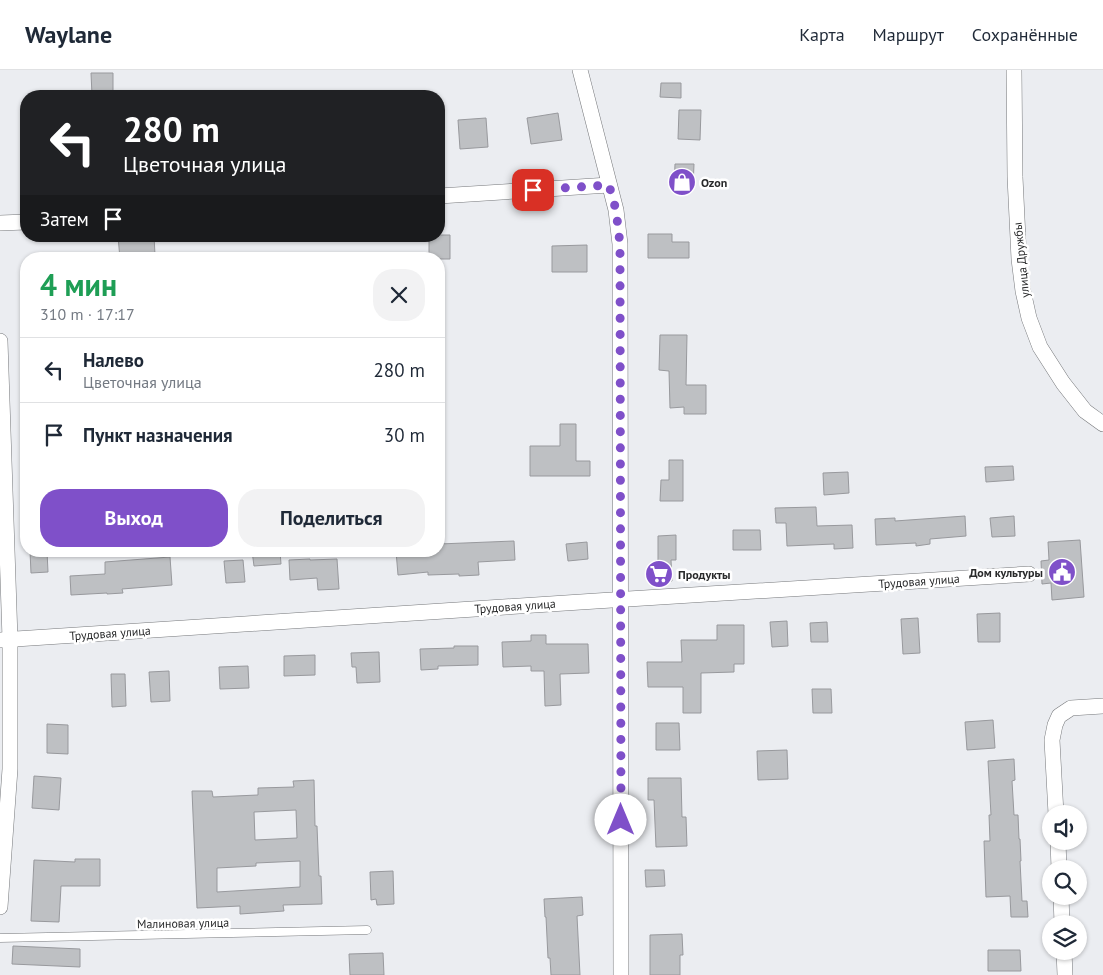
<!DOCTYPE html>
<html lang="ru">
<head>
<meta charset="utf-8">
<style>
  :root { --surface:#fff; --page:#f2f2f3; --text:#1f2937; --muted:#747a83; --line:#e0e1e3; --accent:#7f50c9 }
  body { margin:0; font-family:"PT Sans",sans-serif; background:var(--page); color:var(--text); height:100vh; display:flex; flex-direction:column; font-size:19px; white-space:nowrap }
  * { box-sizing:border-box; margin:0 }
  p { font-size:16px; color:var(--muted) }
  .icon { flex:none; width:28px; height:28px; fill:none; stroke:currentColor; stroke-width:2; stroke-linecap:round; stroke-linejoin:round }
  .map { position:relative; flex:1; overflow:hidden }
  .panel { position:absolute; left:20px; top:182px; width:425px; height:305px; display:flex; flex-direction:column; background:var(--surface); border-radius:20px; box-shadow:0 1px 4px #0004 }
  .panel>* { flex:none }
  .hud { position:absolute; left:20px; top:20px; width:425px; height:152px; border-radius:20px; box-shadow:0 1px 4px #0004; background:#202124; color:#fff; overflow:hidden }
  .tools { position:absolute; left:1042px; top:735px; display:grid; gap:10px }
  .tools a { display:grid; place-items:center; width:45px; height:45px; border-radius:50%; background:var(--surface); box-shadow:0 1px 4px #0004; font-size:25px }
  .pin { position:absolute; display:grid; place-items:center; width:42px; height:42px; color:#fff; margin:-21px; border-radius:10px; box-shadow:0 2px 8px #0006 }
  .me { position:absolute; width:55px; margin:-28px; rotate:0deg; stroke-linejoin:round; filter:drop-shadow(0 0 4px #0008) }
  .turn { display:flex; align-items:center; gap:18px; height:105px; padding:0 20px; font-size:22px }
  .turn .icon { width:65px; height:65px; stroke-width:2.5 }
  .turn b { display:block; font-size:35px; line-height:42px }
  .then { display:flex; align-items:center; height:48px; padding:0 20px; background:#0003; gap:10px; font-size:19px }
  .round { display:grid; place-items:center; flex:none; width:52px; height:52px; border-radius:20px; background:var(--page) }
  .summary { display:flex; align-items:center; justify-content:space-between; height:85px; padding:0 20px }
  h1 { font-size:30px; font-weight:700; line-height:38px; color:#1e9e55 }
  .action { display:flex; gap:10px; margin-top:auto; padding:10px 20px }
  .action a { flex:1; height:58px; border-radius:20px; background:var(--accent); color:#fff; font-size:20px; font-weight:700; line-height:58px; text-align:center }
  .action a+a { background:var(--page); color:var(--text) }
  ul { padding:0; list-style:none }
  li { display:flex; align-items:center; gap:15px; height:65px; padding:0 20px; border-top:1px solid var(--line) }
  li div { flex:1 }
  li b { display:block; font-size:19px }
  li em { font-style:normal }
  header { display:flex; align-items:center; gap:30px; box-sizing:border-box; height:70px; padding:0 25px; background:var(--surface); border-bottom:1px solid var(--line) }
  header strong { font-size:24px }
  nav { display:flex; gap:28px; margin-inline-start:auto; font-size:18px }
  .map>svg:first-child { display:block }
</style>
</head>
<body>
<header>
<strong>Waylane</strong>
<nav><a>Карта</a><a>Маршрут</a><a>Сохранённые</a></nav>
</header>
<div class="map">
<svg width="1103" height="905" viewBox="0 0 1103 905">
  <rect width="100%" height="100%" fill="#ebedf1"/>
  <g fill="#bec0c3" stroke="#98999d" fill-rule="evenodd">
    <polygon points="91,3 113,3 113,24 92,25"/>
    <polygon points="661,13 681,13 681,28 660,27"/>
    <polygon points="679,40 701,40 700,70 678,69"/>
    <polygon points="558,43 562,70 531,74 527,48"/>
    <polygon points="486,48 488,77 460,79 458,50"/>
    <polygon points="675,94 694,94 693,118 674,118"/>
    <polygon points="648,164 672,164 672,172 689,172 689,188 648,188"/>
    <polygon points="439,165 450,165 450,189 429,189 429,166 439,166"/>
    <polygon points="118,166 154,166 155,185 133,186 134,189 120,189"/>
    <polygon points="587,175 587,202 552,202 552,176"/>
    <polygon points="660,265 687,265 686,315 706,315 706,344 684,344 684,337 670,338 669,301 659,300"/>
    <polygon points="560,354 576,354 576,391 590,391 590,406 530,406 530,376 560,376"/>
    <polygon points="669,390 683,390 683,431 660,431 661,410 669,410"/>
    <polygon points="1013,396 1014,410 986,412 985,397"/>
    <polygon points="848,402 849,423 824,425 823,403"/>
    <polygon points="816,437 817,456 852,455 853,478 834,479 834,474 787,476 786,453 776,453 775,438"/>
    <polygon points="965,446 966,466 930,469 930,474 916,476 916,473 876,475 875,449 895,448 895,451"/>
    <polygon points="1014,446 1015,466 992,467 990,448"/>
    <polygon points="733,460 760,460 761,480 733,480"/>
    <polygon points="676,465 676,490 671,490 672,511 648,512 647,497 658,497 658,466"/>
    <polygon points="1080,470 1084,527 1052,530 1051,513 1042,514 1041,491 1049,490 1048,472"/>
    <polygon points="514,471 515,490 478,492 479,505 459,506 459,504 428,505 428,502 398,505 396,481 439,481 439,474"/>
    <polygon points="587,472 588,489 568,491 566,474"/>
    <polygon points="30,481 47,481 48,502 31,503"/>
    <polygon points="252,481 280,481 281,494 254,496"/>
    <polygon points="170,487 172,515 122,519 123,523 107,524 107,523 71,525 70,506 105,504 105,492"/>
    <polygon points="310,489 310,490 337,489 339,519 318,520 317,508 290,510 289,490"/>
    <polygon points="243,490 245,512 226,513 224,491"/>
    <polygon points="1000,543 1000,572 978,572 977,544"/>
    <polygon points="918,548 920,583 903,584 901,549"/>
    <polygon points="787,551 788,576 772,577 770,552"/>
    <polygon points="827,552 828,572 811,572 810,553"/>
    <polygon points="717,555 744,555 744,594 734,594 734,602 701,603 701,643 683,643 683,617 648,617 647,592 682,592 681,570 717,570"/>
    <polygon points="531,565 546,565 546,574 588,574 589,603 560,604 561,635 545,636 544,601 531,601 531,596 503,597 502,572 531,571"/>
    <polygon points="454,576 478,576 478,595 438,596 438,599 421,600 420,579 454,578"/>
    <polygon points="379,582 380,612 357,613 356,597 352,597 351,583"/>
    <polygon points="315,585 315,605 284,606 284,586"/>
    <polygon points="248,596 249,618 220,619 219,597"/>
    <polygon points="169,601 170,631 151,632 149,602"/>
    <polygon points="111,604 125,604 126,636 112,637"/>
    <polygon points="812,619 831,619 832,643 813,643"/>
    <polygon points="993,650 995,678 967,680 965,652"/>
    <polygon points="656,653 679,653 680,680 656,680"/>
    <polygon points="47,654 68,655 68,684 47,683"/>
    <polygon points="787,680 788,709 758,710 757,681"/>
    <polygon points="1014,689 1015,710 1012,711 1014,745 1018,745 1019,769 1020,769 1021,791 1020,791 1022,831 1027,831 1028,847 1011,847 1010,826 986,827 984,771 990,771 989,745 991,745 988,691"/>
    <polygon points="34,706 61,708 59,740 32,738"/>
    <polygon points="648,708 681,708 682,747 686,747 687,776 656,777 654,730 648,730"/>
    <path d="M314 710 315 756H317L319 806H321L322 834 283 835 284 841 240 844V836L197 838 192 721H212L213 727 258 725V718L294 717 293 711ZM296 740 297 768 255 770 254 742ZM300 791V817L217 822V798L256 796V793Z"/>
    <polygon points="75,789 100,789 100,816 61,816 59,852 31,851 34,790 75,792"/>
    <polygon points="645,800 664,800 665,816 646,817"/>
    <polygon points="393,801 394,834 377,835 376,829 371,830 370,802"/>
    <polygon points="582,827 583,845 577,846 580,905 551,905 550,888 548,888 546,847 545,847 544,829"/>
    <polygon points="682,864 683,885 680,885 680,905 650,905 650,865"/>
    <polygon points="13,876 80,879 80,897 12,894"/>
    <polygon points="988,880 1020,880 1021,901 988,901"/>
    <polygon points="383,883 384,905 350,905 349,884"/>
  </g>
  <g fill="none" stroke-linecap="round" stroke-linejoin="round">
    <g stroke="#76787b" stroke-width="9">
      <polyline id="lane" points="0,868 367,860"/>
    </g>
    <g stroke="#76787b" stroke-width="16">
      <g id="street">
        <polyline points="580,0 616,140 620,174 621,905"/>
        <polyline points="1014,0 1015,107 1019,189 1023,221 1029,248 1040,277 1063,313 1085,341 1103,354"/>
        <polyline points="439,126 609,115"/>
        <polyline points="0,153 26,152"/>
        <polyline points="0,271 10,569 10,699 0,837"/>
        <polyline points="0,570 596,531 1029,504"/>
        <polyline points="1056,744 1052,670 1055,655 1059,646 1071,638 1103,636"/>
        <polyline points="1058,771 1059,799"/>
        <polyline points="1061,826 1062,854"/>
        <polyline points="1064,881 1065,905"/>
      </g>
    </g>
    <use href="#lane" stroke="#fff" stroke-width="8"/>
    <use href="#street" stroke="#fff" stroke-width="15"/>
  </g>
  <g fill="none" stroke-linecap="round" stroke-linejoin="round">
    <polyline stroke="#7f50c9" stroke-width="9" stroke-dasharray="0 16.2" points="533,120 609,115 616,140 620,174 621,750"/>
  </g>
  <defs>
    <g id="shop-disc" transform="scale(1.4375)"><circle r="9.5" fill="#7f50c9" stroke="#fff"/><path d="M-5-2.5h2.3a2.7 3.5 0 0 1 5.4 0H5L5.5 6h-11ZM-1.5-2.5h3a1.5 2.3 0 0 0-3 0Z" fill="#fff"/></g>
    <g id="civic-disc" transform="scale(1.4375)"><circle r="9.5" fill="#7f50c9" stroke="#fff"/><path d="M-.6-6.5H3V-4.5H.6V-3L4-1V1h2V6H-6V1h2V-1L-.6-3ZM-1.2 2.5V6h2.4V2.5Z" fill="#fff"/></g>
    <g id="supermarket-disc" transform="scale(1.4375)"><circle r="9.5" fill="#7f50c9" stroke="#fff"/><path d="M-6-5.5h2.5l.6 2H6L4.5 2H-2.5L-4.4-4H-6ZM-1.5 3.2a1.3 1.3 0 1 0 .1 0ZM3 3.2a1.3 1.3 0 1 0 .1 0Z" fill="#fff"/></g>
  </defs>
  <g fill-rule="evenodd">
    <use href="#shop-disc" x="682" y="112"/>
    <use href="#civic-disc" x="1062" y="502"/>
    <use href="#supermarket-disc" x="659" y="504"/>
  </g>
  <g text-anchor="middle" dominant-baseline="central" stroke-width="5" stroke-linejoin="round" paint-order="stroke">
    <g font-size="12" font-weight="bold" fill="#292a2b" stroke="#fff" text-anchor="start">
      <text x="701" y="112">Ozon</text>
      <text x="1043" y="502" text-anchor="end">Дом культуры</text>
      <text x="678" y="504">Продукты</text>
    </g>
    <g font-size="12" fill="#292a2b" stroke="#fff">
      <text transform="translate(1021 190) rotate(-96)">улица Дружбы</text>
      <text transform="translate(919 511) rotate(-4)">Трудовая улица</text>
      <text transform="translate(515 536) rotate(-4)">Трудовая улица</text>
      <text transform="translate(110 563) rotate(-4)">Трудовая улица</text>
      <text transform="translate(183 853) rotate(-1)">Малиновая улица</text>
    </g>
  </g>
</svg>
<div class="tools">
<a><svg class="icon" aria-label="sound" viewBox="0 0 24 24"><path d="M4 9h4l5-4v14l-5-4H4zM17 9q2 3 0 6"/></svg></a>
<a><svg class="icon" aria-label="search" viewBox="0 0 24 24"><circle cx="10" cy="10" r="6"/><path d="M15 15l6 6"/></svg></a>
<a><svg class="icon" aria-label="layers" viewBox="0 0 24 24"><path d="M12 4l9 5-9 5-9-5zM3 14l9 5 9-5"/></svg></a>
</div>
<div class="pin" style="left:533px;top:120px;background:#d93025"><svg class="icon" aria-label="arrive" viewBox="0 0 24 24"><path d="M6 21V4h12l-3 4 3 4H6"/></svg></div>
<svg class="me" style="left:621px;top:750px" viewBox="-20 -20 40 40"><circle r="19" fill="#fff"/><path d="M0-13L10 11 0 6-10 11z" fill="#7f50c9"/></svg>
<div class="hud">
<div class="turn"><svg class="icon" aria-label="left" viewBox="0 0 24 24"><path d="M17 20v-9H6M10 6l-5 5 5 5"/></svg><div><b>280 m</b>Цветочная улица</div></div>
<div class="then">Затем<svg class="icon" aria-label="arrive" viewBox="0 0 24 24"><path d="M6 21V4h12l-3 4 3 4H6"/></svg></div>
</div>
<section class="panel">
<div class="summary"><div><h1>4 мин</h1><p>310 m · 17:17</p></div><a class="round"><svg class="icon" aria-label="close" viewBox="0 0 24 24"><path d="M6 6l12 12M18 6L6 18"/></svg></a></div>
<ul>
<li><svg class="icon" aria-label="left" viewBox="0 0 24 24"><path d="M17 20v-9H6M10 6l-5 5 5 5"/></svg><div><b>Налево</b><p>Цветочная улица</p></div><em>280 m</em></li>
<li><svg class="icon" aria-label="arrive" viewBox="0 0 24 24"><path d="M6 21V4h12l-3 4 3 4H6"/></svg><div><b>Пункт назначения</b></div><em>30 m</em></li>
</ul>
<div class="action"><a>Выход</a><a>Поделиться</a></div>
</section>
</div>
</body>
</html>
